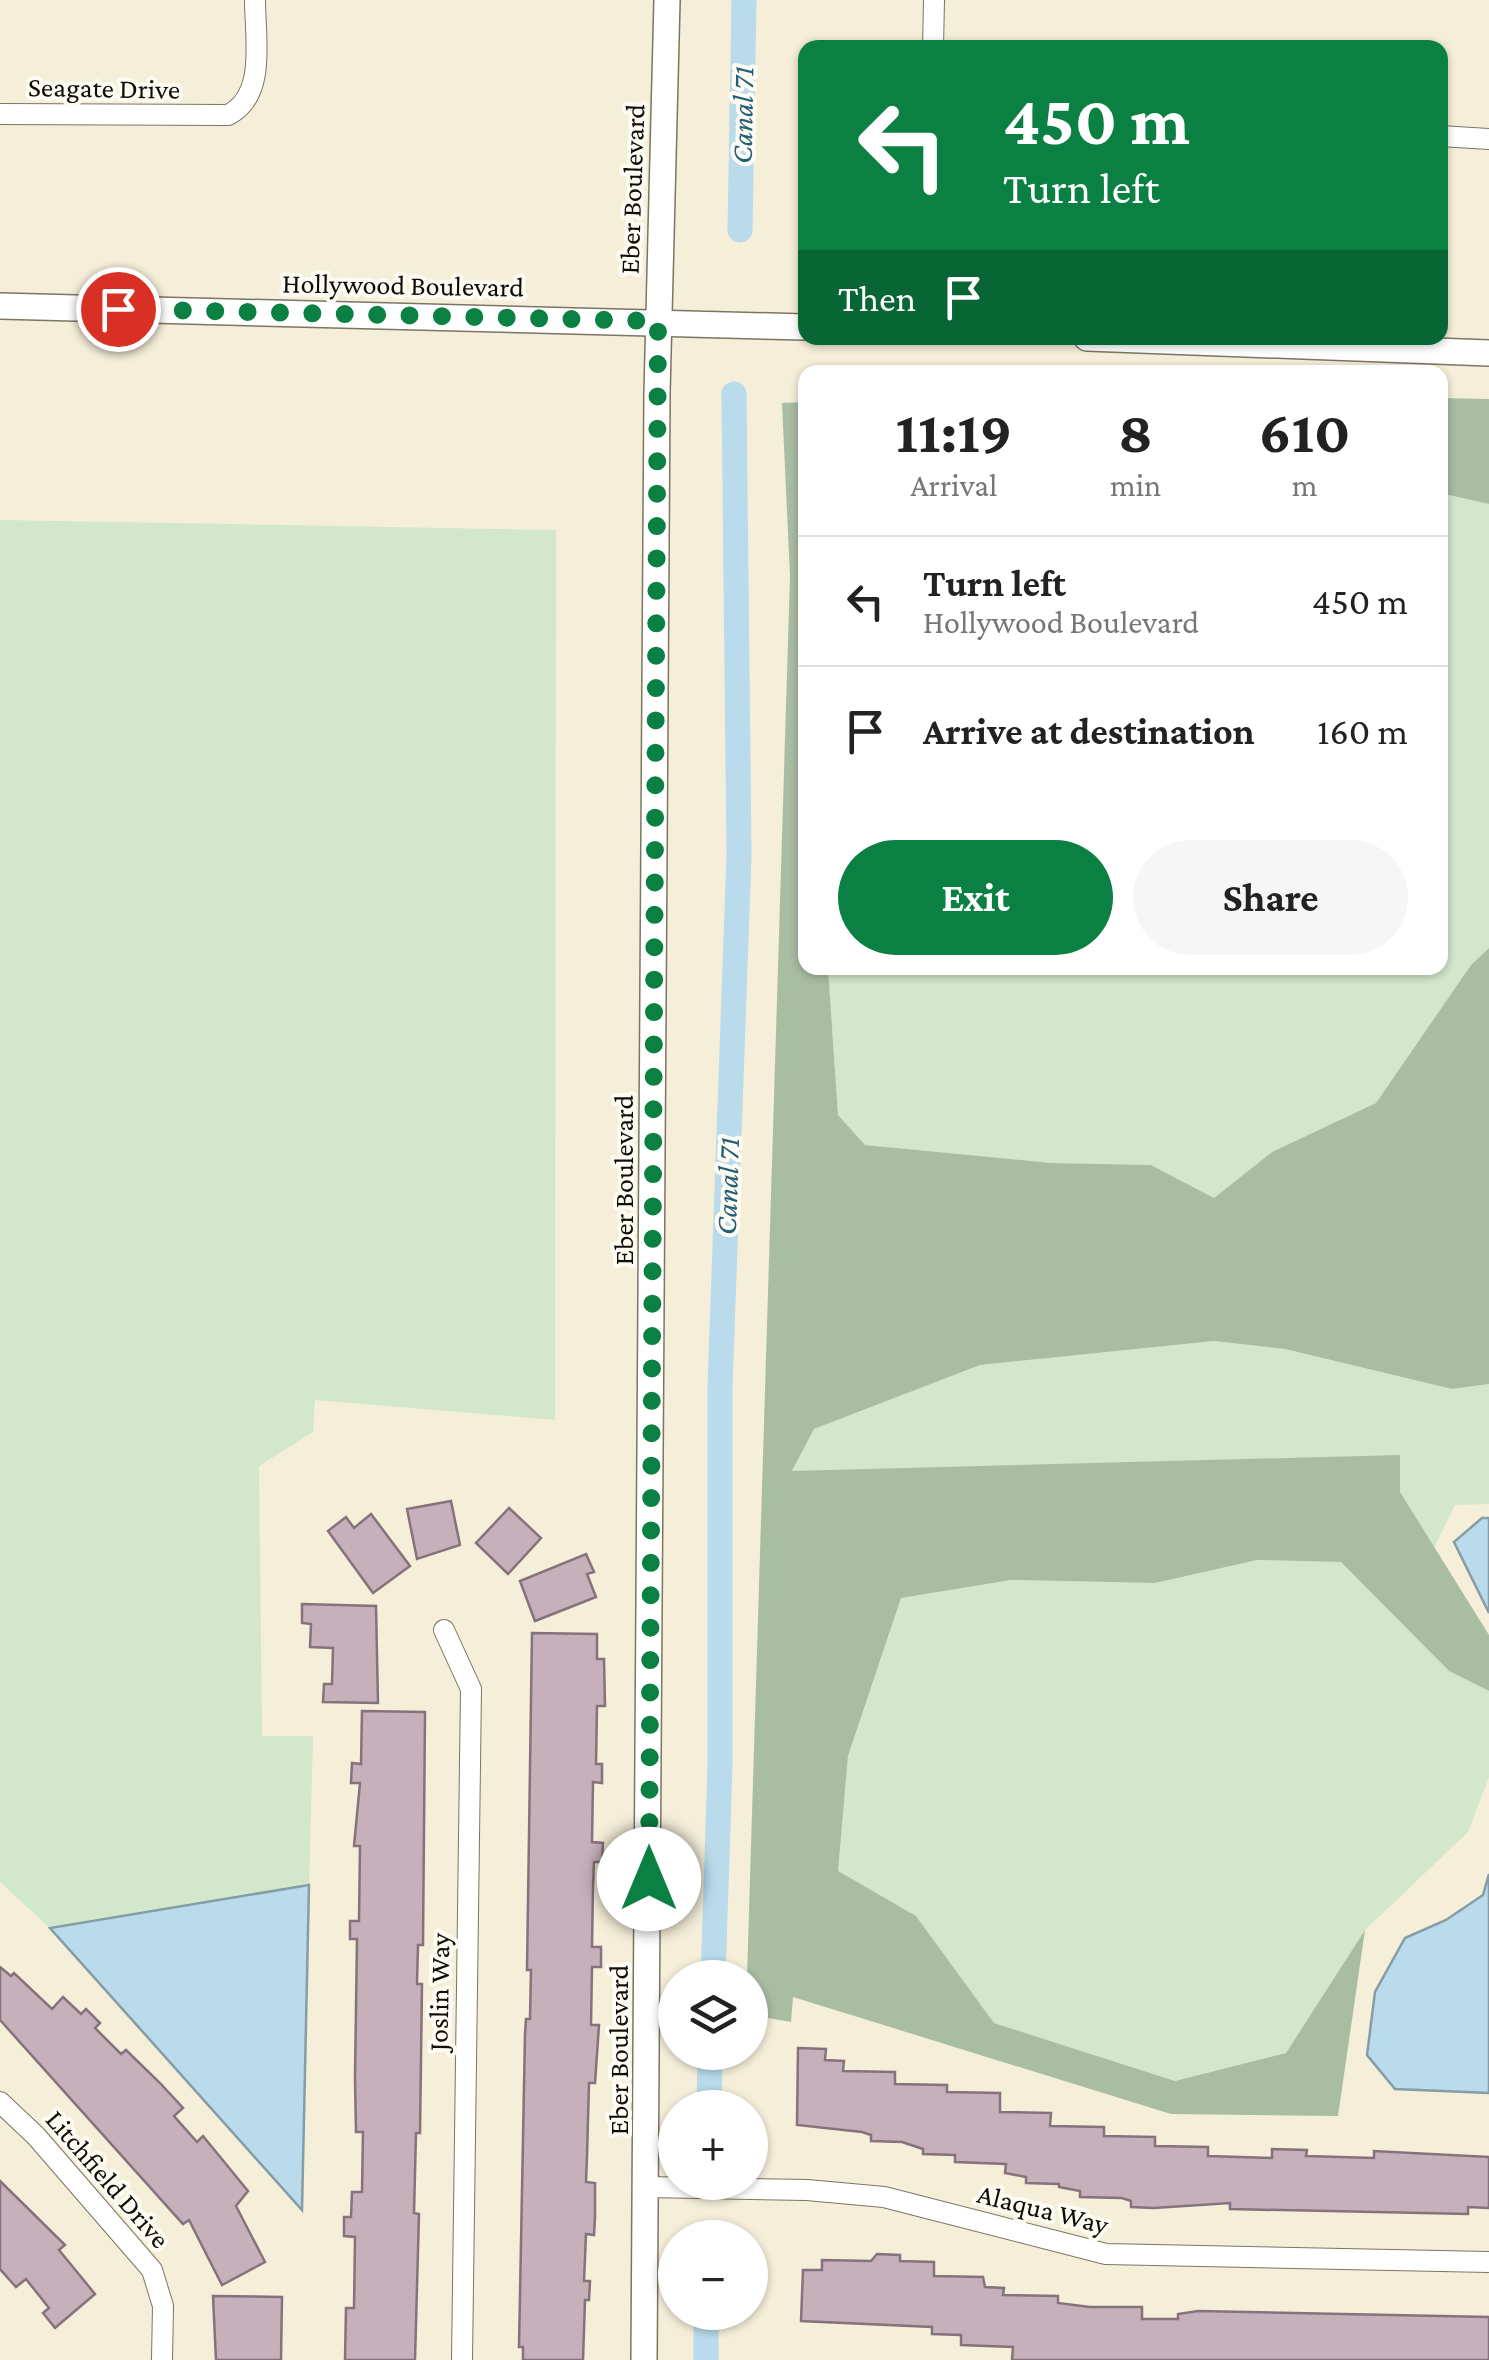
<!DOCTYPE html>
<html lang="en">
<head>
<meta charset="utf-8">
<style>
  :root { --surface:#fff; --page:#f6f6f6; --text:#222; --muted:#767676; --line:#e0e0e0; --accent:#0b8043 }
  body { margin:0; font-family:"Crimson Pro",serif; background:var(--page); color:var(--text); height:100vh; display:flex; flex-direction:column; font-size:38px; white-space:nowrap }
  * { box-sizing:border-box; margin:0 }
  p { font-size:32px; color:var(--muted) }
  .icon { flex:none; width:55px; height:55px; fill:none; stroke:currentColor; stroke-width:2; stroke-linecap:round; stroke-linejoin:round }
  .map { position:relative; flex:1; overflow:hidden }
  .sheet { position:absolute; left:798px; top:365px; width:650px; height:610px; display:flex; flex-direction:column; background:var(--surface); border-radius:20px; box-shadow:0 2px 8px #0004 }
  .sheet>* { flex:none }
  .banner { position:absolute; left:798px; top:40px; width:650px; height:305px; border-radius:20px; box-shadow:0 2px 8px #0004; background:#0b8043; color:#fff; overflow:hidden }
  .buttons { position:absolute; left:658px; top:1960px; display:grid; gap:20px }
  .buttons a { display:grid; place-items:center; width:110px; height:110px; border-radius:50%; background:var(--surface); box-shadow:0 2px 8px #0004; font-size:50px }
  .pin { position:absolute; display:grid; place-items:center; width:85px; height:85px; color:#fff; margin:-42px; border:5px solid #fff; border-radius:50%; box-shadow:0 2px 10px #0007 }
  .me { position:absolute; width:110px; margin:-55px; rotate:0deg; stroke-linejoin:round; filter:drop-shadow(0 0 8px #0008) }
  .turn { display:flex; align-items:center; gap:35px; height:210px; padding:0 40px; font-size:45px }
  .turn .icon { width:130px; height:130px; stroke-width:2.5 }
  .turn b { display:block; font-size:70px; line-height:85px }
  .then { display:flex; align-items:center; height:95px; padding:0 40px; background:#0003; gap:20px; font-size:38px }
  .eta { display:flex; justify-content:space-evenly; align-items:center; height:170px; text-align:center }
  .eta b { font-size:60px; font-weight:700; line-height:70px }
  .primary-button { display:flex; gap:20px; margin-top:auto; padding:20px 40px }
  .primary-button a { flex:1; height:115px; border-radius:60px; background:var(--accent); color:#fff; font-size:40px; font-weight:700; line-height:115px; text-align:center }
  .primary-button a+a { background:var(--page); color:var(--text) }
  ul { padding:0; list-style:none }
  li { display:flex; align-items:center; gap:30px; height:130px; padding:0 40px; border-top:2px solid var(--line) }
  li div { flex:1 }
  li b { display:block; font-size:38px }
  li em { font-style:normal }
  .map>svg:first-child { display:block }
</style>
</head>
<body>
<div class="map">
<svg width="1489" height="2360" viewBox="0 0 1489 2360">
  <rect width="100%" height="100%" fill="#f5eed9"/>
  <g fill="#d2e7cc">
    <polygon points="1440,493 1489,504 1489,948 1471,965 1376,1103 1272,1152 1214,1198 1151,1165 1051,1163 865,1145 838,1115 828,968 1440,968"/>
    <polygon points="0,520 556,530 555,1420 315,1400 313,1432 259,1466 262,1736 313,1736 309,1885 50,1928 0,1882"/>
    <polygon points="1214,1341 1285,1349 1452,1389 1489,1384 1489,1504 1455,1505 1434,1548 1400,1492 1400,1456 792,1472 814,1429 980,1365"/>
    <polygon points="1257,1560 1341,1562 1449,1671 1489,1691 1489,1777 1468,1832 1365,1930 1286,2053 1175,2081 994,2023 916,1916 838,1872 848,1756 901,1598 1011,1580 1155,1583"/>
  </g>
  <g fill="#a9bda3">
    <polygon points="1440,398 1489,399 1489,504 1440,493"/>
    <polygon points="805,402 805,968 828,968 838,1115 865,1145 1051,1163 1151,1165 1214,1198 1272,1152 1376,1103 1471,965 1489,948 1489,1384 1452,1389 1285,1349 1214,1341 980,1365 814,1429 792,1471 1400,1455 1400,1492 1489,1635 1489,1691 1449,1671 1341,1562 1257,1560 1155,1583 1011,1580 901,1598 848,1756 838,1871 916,1916 994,2023 1175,2081 1286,2053 1365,1930 1338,2116 1171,2114 793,1997 791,2022 750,2015 747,1977 790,576 782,403"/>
  </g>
  <g fill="#b9dbeb" stroke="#869da6" stroke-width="2.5">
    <polygon points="1482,1518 1489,1518 1489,1613 1454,1542"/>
    <polygon points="1489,1874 1489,2093 1395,2089 1367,2055 1375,1992 1405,1938 1446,1920 1483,1895"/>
    <polygon points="309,1885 302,2210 50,1928"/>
  </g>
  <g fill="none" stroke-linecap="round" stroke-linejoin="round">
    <g stroke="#b9dbeb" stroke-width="25">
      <polyline points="740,230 744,0"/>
      <polyline points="713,1978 720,1767 720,1386 739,855 734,394"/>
      <polyline points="709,2108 710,2052"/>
      <polyline points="706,2312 706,2360"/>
    </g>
  </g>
  <g fill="#c6b1bb" stroke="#86727c" stroke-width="2.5">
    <polygon points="451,1501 460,1545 417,1559 407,1509"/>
    <polygon points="509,1508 541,1538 508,1574 476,1543"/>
    <polygon points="371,1514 410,1566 373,1593 328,1531 346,1517 354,1528"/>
    <polygon points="586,1554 594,1572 587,1574 596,1597 535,1621 520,1581"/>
    <polygon points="302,1604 376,1606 378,1703 323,1702 324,1684 332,1684 333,1648 310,1647 311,1624 302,1623"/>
    <polygon points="532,1633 597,1634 597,1659 604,1659 605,1706 597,1706 596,1764 602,1764 602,1783 593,1782 592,1842 603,1843 602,1862 594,1862 593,1888 592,1947 601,1947 601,1967 592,1967 591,2025 599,2025 595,2083 589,2083 587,2156 586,2182 595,2183 595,2217 594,2235 586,2234 584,2281 590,2281 589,2300 585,2300 583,2360 523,2360 523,2347 519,2347 525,2034 526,2019 530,2019 531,1970 527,1970"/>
    <polygon points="362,1711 425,1712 423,1945 418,1945 417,1984 422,1984 420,2133 416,2133 414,2213 419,2214 415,2360 345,2360 346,2308 354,2308 355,2237 344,2236 344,2217 351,2217 352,2192 362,2192 363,2132 356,2132 355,2078 357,1939 350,1939 350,1921 359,1921 360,1846 354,1846 360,1783 351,1783 352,1763 361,1764"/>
    <polygon points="0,1967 11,1976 14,1973 52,2009 63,1997 81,2014 86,2009 100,2023 95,2028 121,2054 126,2050 160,2083 183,2108 174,2116 197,2142 203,2136 248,2191 236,2206 265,2262 222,2285 189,2220 183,2224 0,2020"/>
    <polygon points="798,2048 826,2049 825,2060 844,2061 843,2071 895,2072 895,2084 947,2085 947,2092 1000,2093 1000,2112 1051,2113 1050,2126 1104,2127 1104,2136 1155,2137 1155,2146 1208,2147 1208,2156 1272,2158 1272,2149 1307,2150 1306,2156 1374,2158 1374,2151 1489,2157 1489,2208 1468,2207 1468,2214 1230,2209 1230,2203 1154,2208 1131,2207 1131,2201 1122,2198 1080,2197 1080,2191 1059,2187 1059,2184 1026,2183 1026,2177 1005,2173 1006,2164 955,2162 955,2155 923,2154 923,2149 902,2142 871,2141 871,2135 862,2132 797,2125"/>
    <polygon points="0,2181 65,2245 59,2250 95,2294 55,2328 43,2313 49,2308 26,2279 16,2287 0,2269"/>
    <polygon points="877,2254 900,2255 900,2261 934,2262 934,2276 983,2277 985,2287 1004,2288 1003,2295 1058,2296 1058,2303 1090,2307 1142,2307 1142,2319 1178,2319 1178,2314 1198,2311 1489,2317 1489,2360 1012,2360 1013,2347 961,2345 961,2335 932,2334 932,2327 801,2321 803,2270 822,2270 822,2260 871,2261"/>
    <polygon points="213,2296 282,2297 281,2360 216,2360"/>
  </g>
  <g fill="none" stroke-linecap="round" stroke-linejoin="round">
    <g stroke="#7b7562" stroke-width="22">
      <g id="minor">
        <polyline points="933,48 934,0"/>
        <path d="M0 114 228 115C267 96 255 38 255 0"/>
        <polyline points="1440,136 1489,139"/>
        <polyline points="444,1630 471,1689 462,2360"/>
        <polyline points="0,2102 36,2136 152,2270 163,2306 162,2360"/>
        <polyline points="647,2187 807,2190 884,2197 1106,2254 1489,2262"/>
      </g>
    </g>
    <g stroke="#7b7562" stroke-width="28">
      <g id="tertiary">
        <polyline points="0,306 805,327"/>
        <polyline points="1087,338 1489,353"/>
        <polyline points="644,2360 657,393 667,0"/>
      </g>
    </g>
    <use href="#minor" stroke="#fff" stroke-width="20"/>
    <use href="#tertiary" stroke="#fff" stroke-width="25"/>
  </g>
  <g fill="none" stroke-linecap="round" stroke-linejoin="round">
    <polyline stroke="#0b8043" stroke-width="18" stroke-dasharray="0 32.4" points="118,309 658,321 649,1879"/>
  </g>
  <g text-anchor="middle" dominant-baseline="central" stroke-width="8" stroke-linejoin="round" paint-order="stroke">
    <g font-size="28" fill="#0f0d06" stroke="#fefbf3">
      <text transform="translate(104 88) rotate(1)">Seagate Drive</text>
      <text transform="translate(632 189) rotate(-88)">Eber Boulevard</text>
      <text transform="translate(403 285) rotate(1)">Hollywood Boulevard</text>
      <text transform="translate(623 1180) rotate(-90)">Eber Boulevard</text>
      <text transform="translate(439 1992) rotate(-89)">Joslin Way</text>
      <text transform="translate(618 2050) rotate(-90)">Eber Boulevard</text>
      <text transform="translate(108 2179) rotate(49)">Litchfield Drive</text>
      <text transform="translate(1043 2209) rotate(14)">Alaqua Way</text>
    </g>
    <g font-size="30" font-style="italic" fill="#225f77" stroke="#fefbf3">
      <text transform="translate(742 115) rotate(-89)">Canal 71</text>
      <text transform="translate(727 1186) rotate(-88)">Canal 71</text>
    </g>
  </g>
</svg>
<div class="buttons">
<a><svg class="icon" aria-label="layers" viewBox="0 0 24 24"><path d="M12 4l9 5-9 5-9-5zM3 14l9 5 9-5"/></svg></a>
<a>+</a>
<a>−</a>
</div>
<div class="pin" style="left:118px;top:309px;background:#d93025"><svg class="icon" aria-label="arrive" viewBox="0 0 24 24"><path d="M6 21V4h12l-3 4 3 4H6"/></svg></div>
<svg class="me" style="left:649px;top:1879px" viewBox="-20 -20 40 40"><circle r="19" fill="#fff"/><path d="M0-13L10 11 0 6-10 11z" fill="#0b8043"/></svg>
<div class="banner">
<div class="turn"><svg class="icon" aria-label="left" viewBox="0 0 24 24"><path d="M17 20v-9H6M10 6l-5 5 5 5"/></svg><div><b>450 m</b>Turn left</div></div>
<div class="then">Then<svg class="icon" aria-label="arrive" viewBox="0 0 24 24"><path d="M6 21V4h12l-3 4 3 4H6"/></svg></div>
</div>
<section class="sheet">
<div class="eta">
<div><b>11:19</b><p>Arrival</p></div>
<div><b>8</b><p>min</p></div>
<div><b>610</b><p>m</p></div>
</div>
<ul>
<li><svg class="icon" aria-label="left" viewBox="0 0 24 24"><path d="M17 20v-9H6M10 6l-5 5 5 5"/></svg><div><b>Turn left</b><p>Hollywood Boulevard</p></div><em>450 m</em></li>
<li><svg class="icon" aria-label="arrive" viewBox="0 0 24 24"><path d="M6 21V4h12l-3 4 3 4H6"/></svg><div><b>Arrive at destination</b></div><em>160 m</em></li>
</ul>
<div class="primary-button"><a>Exit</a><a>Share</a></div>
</section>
</div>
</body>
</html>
